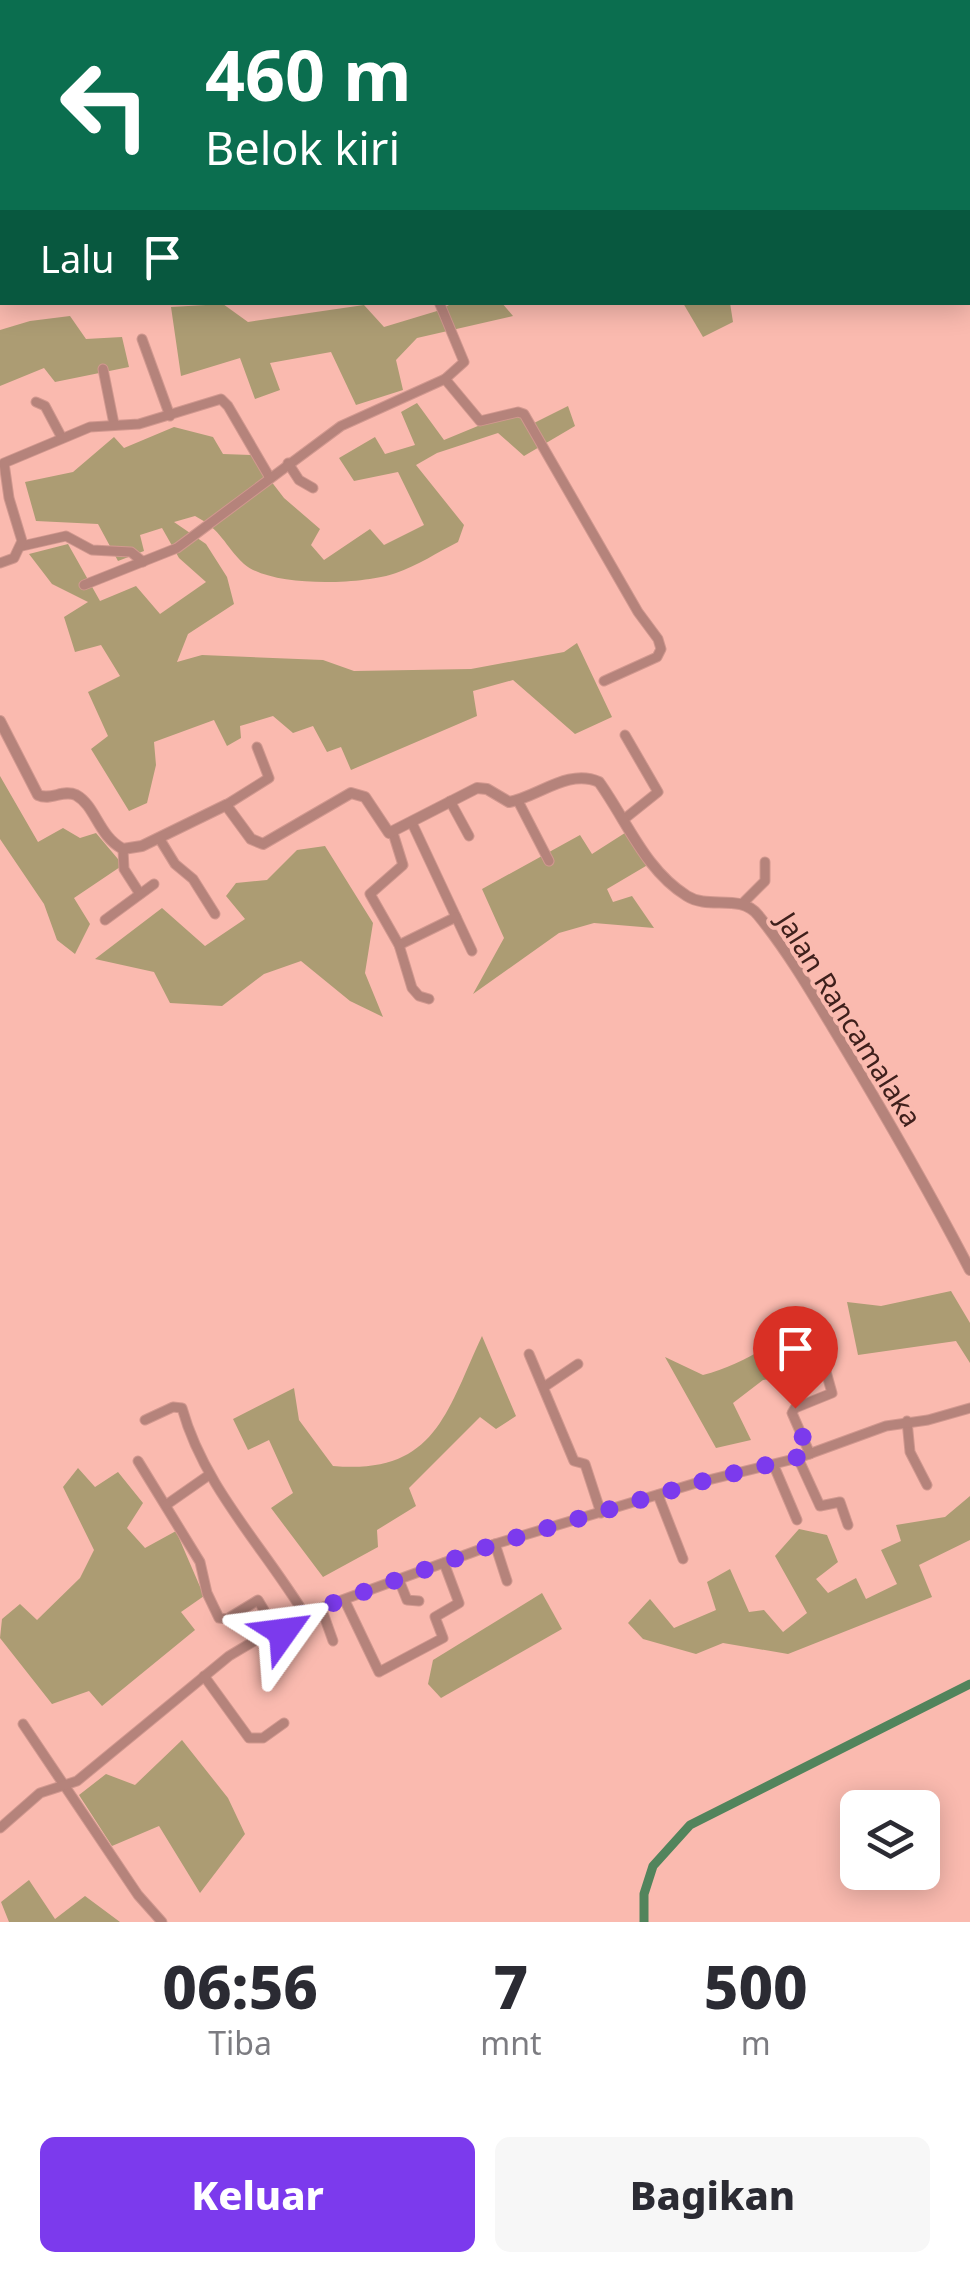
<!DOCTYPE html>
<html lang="id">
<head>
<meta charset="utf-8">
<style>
  :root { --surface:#fff; --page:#f7f7f7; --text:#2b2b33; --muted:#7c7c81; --accent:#7c3aed }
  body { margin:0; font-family:"Noto Sans",sans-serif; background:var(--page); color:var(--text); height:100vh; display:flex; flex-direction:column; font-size:38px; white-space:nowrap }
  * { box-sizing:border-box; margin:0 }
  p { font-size:32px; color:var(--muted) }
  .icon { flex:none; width:55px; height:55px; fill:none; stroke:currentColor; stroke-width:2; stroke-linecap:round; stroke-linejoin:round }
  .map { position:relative; height:1922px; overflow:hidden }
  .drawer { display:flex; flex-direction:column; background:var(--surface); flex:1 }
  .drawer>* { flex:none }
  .guide { position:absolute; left:0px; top:0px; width:970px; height:305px; box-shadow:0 5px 25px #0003; background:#0b6e4f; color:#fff; overflow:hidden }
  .controls { position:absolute; left:840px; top:1790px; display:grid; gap:20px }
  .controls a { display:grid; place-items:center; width:100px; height:100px; border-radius:15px; background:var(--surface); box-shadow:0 5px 25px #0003; font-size:50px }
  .pin { position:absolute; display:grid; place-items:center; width:85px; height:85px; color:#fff; margin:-102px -42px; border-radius:50% 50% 50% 0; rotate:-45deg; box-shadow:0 0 10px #0007 }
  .pin .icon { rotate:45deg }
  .me { position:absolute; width:110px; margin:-55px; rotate:59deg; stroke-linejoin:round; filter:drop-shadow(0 0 8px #0008) }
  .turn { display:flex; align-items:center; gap:35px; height:210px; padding:0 40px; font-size:45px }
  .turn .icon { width:130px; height:130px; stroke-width:2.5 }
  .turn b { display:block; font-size:70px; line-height:85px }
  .then { display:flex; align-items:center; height:95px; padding:0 40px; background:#0003; gap:20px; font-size:38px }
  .eta { display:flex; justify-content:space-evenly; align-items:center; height:170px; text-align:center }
  .eta b { font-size:60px; font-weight:800; line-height:70px }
  .action { display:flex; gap:20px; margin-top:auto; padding:20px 40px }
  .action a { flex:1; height:115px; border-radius:15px; background:var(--accent); color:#fff; font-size:40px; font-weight:800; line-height:115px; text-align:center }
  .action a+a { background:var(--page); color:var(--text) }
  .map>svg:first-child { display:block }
</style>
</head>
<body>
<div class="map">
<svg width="970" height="1922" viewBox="0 0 970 1922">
  <rect width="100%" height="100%" fill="#fabaaf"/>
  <g fill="#ac9c73">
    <polygon points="453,303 502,303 513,316 417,338 396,360 403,390 356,405 331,352 270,363 280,390 255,399 240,358 181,376 171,307 223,304 248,322 364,305 384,327 437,311"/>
    <polygon points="683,303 730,303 733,322 703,337"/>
    <polygon points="70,316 86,339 122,337 129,367 55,382 44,368 0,386 0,330 30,321"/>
    <path d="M417 403 444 440 512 412 532 424 568 406 575 426 524 456 498 433 437 453 416 465 464 525 458 542C438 552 417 566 396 573 362 585 272 588 244 564 224 545 222 530 195 516L174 522 206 544 227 577 234 604 188 634 177 662 202 655 323 660 354 671 471 669 564 652 577 643 612 717 575 734 513 680 473 691 477 716 351 770 341 747 327 752 313 726 293 733 273 716 240 726 241 738 227 746 214 720 154 742 156 765 147 803 129 811 91 749 108 736 88 692 120 676 101 645 75 652 64 617 88 602 52 584 29 554 68 544 100 601 136 586 160 614 206 582 179 558 162 528 140 535 144 551 118 561 98 524 36 521 25 482 73 472 114 437 124 448 174 427 213 437 223 454 251 455 284 498 320 529 311 545 324 560 370 529 384 545 424 525 398 472 354 481 339 458 375 437 385 454 415 445 401 412Z"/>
    <polygon points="0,776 38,842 63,828 80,838 96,833 123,865 74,898 90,924 75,954 57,940 44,904 0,839"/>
    <polygon points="628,831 651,863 607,889 613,902 632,896 654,928 594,923 559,933 473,994 504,938 482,889 580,835 592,854"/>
    <polygon points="325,846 373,923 365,973 383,1017 350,1001 301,961 264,974 222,1006 170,1003 154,972 95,959 162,908 205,946 245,919 226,896 236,883 267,880 297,850"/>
    <polygon points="951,1291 970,1323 970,1363 956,1341 858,1355 847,1302 881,1306"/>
    <path d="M797 1321 805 1374 763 1380 733 1403 751 1440 716 1448 665 1357 703 1375C739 1365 770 1348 797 1321Z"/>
    <path d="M482 1336 516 1416 496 1429 480 1417 409 1488 416 1506 377 1530 378 1547 323 1577 271 1508 293 1493 269 1440 248 1450 233 1419 294 1388 299 1420 333 1466C435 1475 446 1413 482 1336Z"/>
    <polygon points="78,1468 95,1487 118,1472 143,1503 127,1528 145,1548 176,1531 204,1596 181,1612 195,1630 102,1706 89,1691 52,1704 0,1638 2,1619 20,1604 37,1620 80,1578 94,1550 63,1487"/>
    <polygon points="970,1496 970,1540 919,1565 932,1597 788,1654 723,1643 696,1654 643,1639 628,1623 650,1599 674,1628 716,1610 707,1582 730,1569 749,1612 764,1610 783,1632 807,1613 775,1556 799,1529 827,1535 838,1562 816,1579 828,1593 856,1578 866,1599 897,1584 881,1550 901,1541 896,1525 945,1517"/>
    <polygon points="542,1593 562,1629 441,1698 428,1684 433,1660"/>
    <polygon points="182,1740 228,1798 245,1834 200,1893 159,1826 112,1846 79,1795 106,1774 135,1785"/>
    <polygon points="29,1880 55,1919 85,1896 120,1922 9,1922 1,1902"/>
  </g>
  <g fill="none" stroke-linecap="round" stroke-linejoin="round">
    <polyline stroke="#52845c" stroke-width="9" points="644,1922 644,1894 653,1866 690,1825 970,1684"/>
    <g stroke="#d1988f" stroke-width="11">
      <g id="minor">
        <polyline points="636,0 637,2"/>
        <polyline points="0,98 2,97"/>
        <polyline points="142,339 170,416"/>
        <polyline points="103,369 114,424"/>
        <polyline points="445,379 480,421 518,412 524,414 638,612 658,639 661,649 657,657 604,681"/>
        <polyline points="36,402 45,406 62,438"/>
        <polyline points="288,463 299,480 313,488"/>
        <polyline points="22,546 66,536 92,550 131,552 143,562"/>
        <polyline points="0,563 14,558 22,541 9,498 4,463 90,427 139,424 221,399 228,406 270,478"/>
        <polyline points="84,585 177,548 341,426 445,379 464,362 439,302"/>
        <polyline points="450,801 469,836"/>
        <polyline points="518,801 549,861"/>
        <polyline points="226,805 269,778 257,747"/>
        <polyline points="623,820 658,792 625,735"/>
        <polyline points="412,823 472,951"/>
        <polyline points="393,833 403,865 370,894 399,945 412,988 419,996 429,999"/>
        <polyline points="159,838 175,864 193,879 215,914"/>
        <polyline points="123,849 124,869 140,894"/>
        <polyline points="742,904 765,881 765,862"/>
        <polyline points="105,920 154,884"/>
        <polyline points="399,945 456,917"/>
        <polyline points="529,1354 574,1461 585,1464 601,1513"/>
        <polyline points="544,1387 578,1364"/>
        <path d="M145 1420 173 1407 182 1408C204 1487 263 1546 305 1615"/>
        <polyline points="907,1421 910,1452 927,1485"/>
        <polyline points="810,1454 792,1413 795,1408 832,1393 818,1343"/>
        <polyline points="798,1458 820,1506 840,1502 848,1525"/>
        <polyline points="138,1461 200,1562 207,1593 219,1618 227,1619 258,1600 274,1627"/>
        <polyline points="774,1466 797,1520"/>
        <polyline points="658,1495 683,1559"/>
        <polyline points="166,1505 209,1475"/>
        <polyline points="495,1544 507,1581"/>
        <polyline points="399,1580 407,1600 419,1601"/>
        <polyline points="345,1601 379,1672 443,1638 435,1617 459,1603 444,1563"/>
        <polyline points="322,1610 333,1641"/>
        <polyline points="281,1624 291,1649"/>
        <polyline points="204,1676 249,1738 263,1738 284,1723"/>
        <polyline points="23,1724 138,1895 162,1922"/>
        <polyline points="0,1828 40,1793 77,1781 229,1656 293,1618 495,1544 696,1483 798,1458 886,1426 928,1420 970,1408"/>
      </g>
    </g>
    <g stroke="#d1988f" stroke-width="12">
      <g id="tertiary">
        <polyline points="968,18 970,17"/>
        <polyline points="0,182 2,181"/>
        <path d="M0 721 38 795C51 801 63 789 76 795 96 806 98 836 123 849L142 846 226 805 251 839 263 844 351 793 365 797 389 833 477 788 487 789 509 802C538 797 568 768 599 782 627 821 645 870 687 896 709 910 740 893 758 915 790 954 816 1000 842 1043 887 1118 930 1193 970 1270"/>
      </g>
    </g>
    <use href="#minor" stroke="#b5837b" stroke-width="9"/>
    <use href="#tertiary" stroke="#b5837b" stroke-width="10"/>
  </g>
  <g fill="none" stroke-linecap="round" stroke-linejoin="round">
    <polyline stroke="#7c3aed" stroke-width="18" stroke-dasharray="0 32.4" points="283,1632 281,1624 292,1618 495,1544 696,1483 810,1454 792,1412 795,1408"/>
  </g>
  <g text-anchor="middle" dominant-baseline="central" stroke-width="8" stroke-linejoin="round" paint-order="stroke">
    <g font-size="28" fill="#3f201c" stroke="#fabaaf">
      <text transform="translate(850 1019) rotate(58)">Jalan Rancamalaka</text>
    </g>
  </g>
</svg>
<div class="controls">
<a><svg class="icon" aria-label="layers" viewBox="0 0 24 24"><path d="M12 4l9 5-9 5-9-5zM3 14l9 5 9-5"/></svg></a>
</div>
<div class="pin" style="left:795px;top:1408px;background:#d93025"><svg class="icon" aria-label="arrive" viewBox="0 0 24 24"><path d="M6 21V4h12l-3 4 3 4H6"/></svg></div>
<svg class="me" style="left:283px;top:1632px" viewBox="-20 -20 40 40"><path d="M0-17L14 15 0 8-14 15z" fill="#7c3aed" stroke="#fff" stroke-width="4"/></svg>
<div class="guide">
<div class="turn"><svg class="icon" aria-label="left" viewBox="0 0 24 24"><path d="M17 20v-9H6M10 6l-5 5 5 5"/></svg><div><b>460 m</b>Belok kiri</div></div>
<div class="then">Lalu<svg class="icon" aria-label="arrive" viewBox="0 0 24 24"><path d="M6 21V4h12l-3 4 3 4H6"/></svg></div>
</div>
</div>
<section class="drawer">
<div class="eta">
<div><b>06:56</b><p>Tiba</p></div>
<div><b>7</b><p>mnt</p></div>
<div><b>500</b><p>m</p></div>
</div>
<div class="action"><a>Keluar</a><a>Bagikan</a></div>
</section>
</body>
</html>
